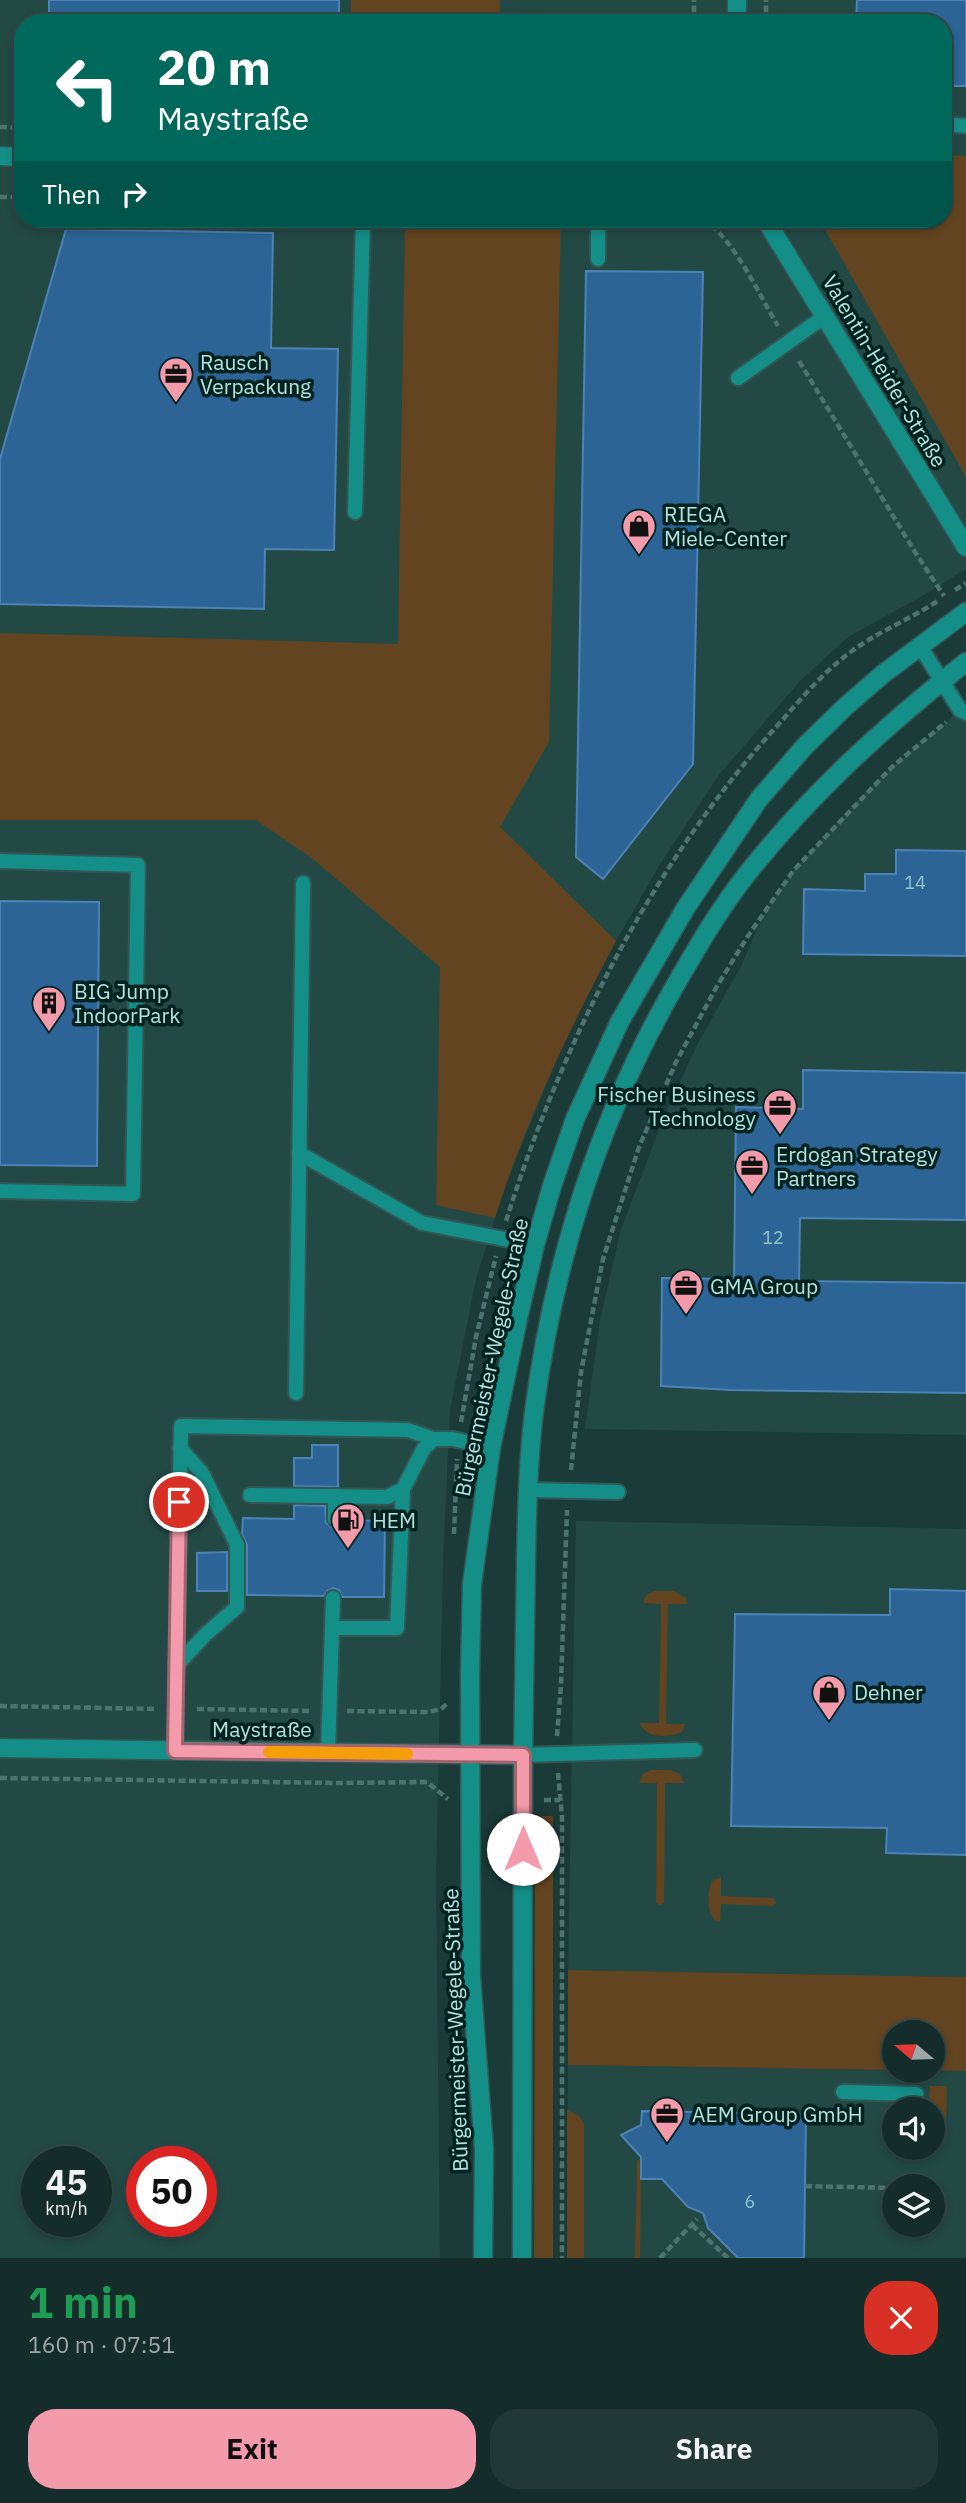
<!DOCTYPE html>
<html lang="en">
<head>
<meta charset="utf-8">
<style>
  :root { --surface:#142c2a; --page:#213836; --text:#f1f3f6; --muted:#9da7a8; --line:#334847; --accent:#f39aab }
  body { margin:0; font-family:"IBM Plex Sans",sans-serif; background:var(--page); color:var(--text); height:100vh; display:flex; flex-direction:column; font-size:26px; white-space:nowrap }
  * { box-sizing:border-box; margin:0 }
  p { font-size:23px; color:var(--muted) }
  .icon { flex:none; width:38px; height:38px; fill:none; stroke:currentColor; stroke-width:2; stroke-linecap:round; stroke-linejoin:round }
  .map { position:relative; height:2258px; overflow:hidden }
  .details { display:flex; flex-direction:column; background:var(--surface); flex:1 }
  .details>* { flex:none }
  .guide { position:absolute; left:14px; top:14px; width:938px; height:214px; border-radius:28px; box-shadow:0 4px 10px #0003,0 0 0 2px var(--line); background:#00695c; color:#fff; overflow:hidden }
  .needle { width:46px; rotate:289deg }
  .buttons { position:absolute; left:882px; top:2020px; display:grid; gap:14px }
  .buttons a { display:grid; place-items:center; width:63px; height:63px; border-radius:50%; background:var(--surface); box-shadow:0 4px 10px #0003,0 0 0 2px var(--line); font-size:35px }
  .speed { position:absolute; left:21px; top:2146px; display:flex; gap:14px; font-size:35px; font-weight:700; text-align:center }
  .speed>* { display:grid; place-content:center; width:91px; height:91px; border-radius:50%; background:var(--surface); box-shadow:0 4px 10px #0003,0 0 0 2px var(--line); line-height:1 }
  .speed small { font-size:18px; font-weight:400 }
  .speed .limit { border:10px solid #d22; background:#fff; color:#111 }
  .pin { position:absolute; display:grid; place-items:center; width:60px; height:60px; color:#fff; margin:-30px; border:4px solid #fff; border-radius:50%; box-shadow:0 2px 7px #0007 }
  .me { position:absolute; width:77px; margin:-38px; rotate:0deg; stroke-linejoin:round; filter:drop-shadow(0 0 5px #0008) }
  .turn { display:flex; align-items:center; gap:24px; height:147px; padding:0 28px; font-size:32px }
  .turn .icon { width:91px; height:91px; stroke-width:2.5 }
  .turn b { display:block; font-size:49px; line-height:60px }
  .then { display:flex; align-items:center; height:66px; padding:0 28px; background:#0003; gap:14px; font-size:26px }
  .round { display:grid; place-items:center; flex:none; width:74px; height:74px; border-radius:28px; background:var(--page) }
  .overview { display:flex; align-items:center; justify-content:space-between; height:119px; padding:0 28px }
  h1 { font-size:42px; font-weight:800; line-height:52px; color:#1e9e55 }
  .primary-button { display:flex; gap:14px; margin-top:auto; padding:14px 28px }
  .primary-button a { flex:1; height:80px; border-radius:28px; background:var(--accent); color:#111; font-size:28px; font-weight:800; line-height:80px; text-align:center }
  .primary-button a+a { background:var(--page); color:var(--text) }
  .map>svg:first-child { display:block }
</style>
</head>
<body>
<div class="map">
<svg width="966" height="2258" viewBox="0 0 966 2258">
  <rect width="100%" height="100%" fill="#1a3b38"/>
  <g fill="#234945" fill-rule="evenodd">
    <path d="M0 0H966V569L924 595 848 637 801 680 719 775 659 866 616 941 566 1037 504 1189 476 1279 450 1410 443 1564 436 1877 440 2258H0ZM23 23H943V219H23ZM37 2161H96V2221H37ZM142 2161H201V2221H142Z"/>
    <polygon points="966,705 966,1435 585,1429 600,1320 621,1229 665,1114 697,1045 741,966 765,911 793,871 858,800 892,767"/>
    <polygon points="576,1521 966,1529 966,1977 568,1970"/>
    <path d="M568 2065 966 2071V2258H567ZM894 2109H933V2147H894ZM894 2186H933V2224H894Z"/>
  </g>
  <g fill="#634420">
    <rect x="351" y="0" width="149" height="23"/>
    <polygon points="943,155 966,156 966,477 819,219 943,219"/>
    <path d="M405 219H561L549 742 500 827 616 941C569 1030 525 1122 495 1218L436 1205 440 967 313 859 256 820H0V633L398 644Z"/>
    <path d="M655 1591H674L686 1598 687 1604H668L666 1724H685L682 1732C669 1738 645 1739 640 1723H659L661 1604 643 1603 646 1595Z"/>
    <polygon points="651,1770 670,1770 680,1774 684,1783 665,1783 664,1903 660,1905 656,1903 657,1783 639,1783 643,1774"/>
    <polygon points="535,1816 553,1816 553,2258 534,2258"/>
    <path d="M721 1877V1896L773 1898 776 1903 773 1906 721 1904 720 1922 716 1921C706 1911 707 1894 712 1881Z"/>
    <polygon points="568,1970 966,1977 966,2071 909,2070 933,2070 933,2032 894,2032 894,2070 568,2065"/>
    <polygon points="930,2086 947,2086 946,2121 933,2121 933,2109 929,2109"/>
    <polygon points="567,2110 579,2116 584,2124 584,2258 567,2258"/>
    <polygon points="641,2159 640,2258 635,2258 637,2161"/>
  </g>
  <g fill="#2c6495" stroke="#4b83b7" stroke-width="2">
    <polygon points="49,0 339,0 339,23 49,22"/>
    <polygon points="857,0 966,0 966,86 943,86 943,23 856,23"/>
    <polygon points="66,229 273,233 271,348 338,349 334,550 265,549 264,609 0,604 0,459"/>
    <polygon points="586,271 703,272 693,764 603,879 576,857"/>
    <polygon points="896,850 966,851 966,956 803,954 804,889 865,891 865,874 896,874"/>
    <polygon points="0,901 99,902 97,1166 0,1165"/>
    <polygon points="803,1070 966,1073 966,1220 800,1218 799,1281 966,1283 966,1393 731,1390 661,1386 662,1278 734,1279 736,1107 803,1109"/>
    <polygon points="312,1445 338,1445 338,1487 294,1486 294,1458 312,1458"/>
    <polygon points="294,1505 325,1506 326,1523 334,1529 340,1527 344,1520 385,1521 384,1597 342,1597 339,1590 333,1588 328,1590 324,1596 247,1595 247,1545 242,1534 243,1518 294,1519"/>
    <polygon points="227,1552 227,1591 197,1591 197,1553"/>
    <polygon points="890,1589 966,1591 966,1855 886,1853 887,1828 731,1826 735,1614 890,1615"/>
    <polygon points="642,2111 806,2114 804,2258 738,2258 708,2228 703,2213 688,2207 662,2179 641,2179 641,2157 621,2135 641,2125"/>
  </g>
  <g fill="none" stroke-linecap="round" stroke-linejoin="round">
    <g stroke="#325855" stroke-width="18">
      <g id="service">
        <polyline points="943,124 966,126"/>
        <polyline points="598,219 598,259"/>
        <polyline points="738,378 825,316"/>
        <polyline points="355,512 363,219"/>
        <polyline points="920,646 960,710 966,713"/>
        <polyline points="0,861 138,865 133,1194 0,1191"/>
        <polyline points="299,1153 422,1223 535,1245"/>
        <polyline points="296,1393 303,883"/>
        <polyline points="528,1490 618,1492"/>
        <polyline points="250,1495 387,1497 403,1489 424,1448 434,1439 453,1439 491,1448"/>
        <polyline points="335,1519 335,1496"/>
        <polyline points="332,1628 397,1628 403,1489"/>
        <polyline points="176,1666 206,1634 237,1607 237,1545 202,1473 180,1448"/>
        <polyline points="175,1751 181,1426 408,1430 434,1439"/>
        <polyline points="328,1753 333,1598"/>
        <polyline points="523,1755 695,1750"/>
        <polyline points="843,2092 916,2094"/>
      </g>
    </g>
    <g stroke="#325855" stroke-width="21">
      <g id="minor">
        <polyline points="737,23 737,0"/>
        <polyline points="0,156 23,157"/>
        <polyline points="765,219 966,547"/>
        <polyline points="0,1748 523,1755"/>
      </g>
    </g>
    <g stroke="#325855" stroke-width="21">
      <g id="secondary">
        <polyline points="483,2258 484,2148 471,1976 470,1673 472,1584 491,1448 519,1314 535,1245 552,1186 575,1119 620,1021 685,909 759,799 805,746 846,706 883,674 966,612"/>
        <path d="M522 2258C522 2092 522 1926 523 1760 524 1693 525 1627 526 1560 527 1510 528 1461 534 1412 554 1258 599 1118 676 984 698 946 720 908 747 874 811 793 885 726 966 662"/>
      </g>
    </g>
    <g stroke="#4d736f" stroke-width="4.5" stroke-dasharray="7 3.5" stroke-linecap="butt">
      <polyline points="694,23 694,0"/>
      <polyline points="766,23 766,0"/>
      <polyline points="0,127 23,128"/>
      <polyline points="0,197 23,197"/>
      <path d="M703 219C735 240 758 293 778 326"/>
      <polyline points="799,361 915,552 944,596"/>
      <polyline points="955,590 966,583"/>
      <path d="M506 1221C562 1043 651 865 777 726 800 700 823 672 852 651 879 631 911 619 939 600"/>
      <polyline points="461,1422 476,1337 496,1256"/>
      <polyline points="571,1470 581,1372 603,1259 639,1147 676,1062 717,986 748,936 793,871 892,767 946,722"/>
      <polyline points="454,1534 457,1459"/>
      <polyline points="0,1706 157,1709"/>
      <polyline points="197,1709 311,1711"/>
      <polyline points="347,1711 429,1712 441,1709 448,1703"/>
      <polyline points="557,1736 561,1685 567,1510"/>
      <polyline points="558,1773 562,1816 562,2258"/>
      <polyline points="0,1778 339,1783 427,1782 448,1799"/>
      <polyline points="544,1800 560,1800"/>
      <polyline points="805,2186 894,2188"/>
      <polyline points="692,2225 728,2258"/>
      <polyline points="660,2258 697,2219"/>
    </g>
    <use href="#service" stroke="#138f87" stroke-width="14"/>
    <use href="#minor" stroke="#138f87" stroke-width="18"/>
    <use href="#secondary" stroke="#138f87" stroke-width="18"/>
  </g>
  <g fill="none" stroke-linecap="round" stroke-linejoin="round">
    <g stroke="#9e646f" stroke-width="18">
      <polyline id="route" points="179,1502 175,1751 523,1755 523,1849"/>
    </g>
    <use href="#route" stroke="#f39aab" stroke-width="12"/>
    <polyline stroke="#f59e0b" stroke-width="12" points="269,1752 407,1754"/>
  </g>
  <defs>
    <g id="office-pin" transform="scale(1.75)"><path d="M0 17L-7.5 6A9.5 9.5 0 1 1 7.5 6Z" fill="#f39aab" stroke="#002220"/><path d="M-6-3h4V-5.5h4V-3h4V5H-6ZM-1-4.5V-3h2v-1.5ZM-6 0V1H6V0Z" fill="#111"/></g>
    <g id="shop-pin" transform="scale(1.75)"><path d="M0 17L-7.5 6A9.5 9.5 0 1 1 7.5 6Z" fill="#f39aab" stroke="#002220"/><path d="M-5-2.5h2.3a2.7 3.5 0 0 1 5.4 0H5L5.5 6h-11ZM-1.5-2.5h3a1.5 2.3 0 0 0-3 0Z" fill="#111"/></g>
    <g id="building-pin" transform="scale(1.75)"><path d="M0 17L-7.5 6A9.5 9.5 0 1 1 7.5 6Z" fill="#f39aab" stroke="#002220"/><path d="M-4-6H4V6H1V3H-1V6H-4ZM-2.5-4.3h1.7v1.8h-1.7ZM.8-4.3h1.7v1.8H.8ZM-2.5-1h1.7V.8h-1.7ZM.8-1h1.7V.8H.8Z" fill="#111"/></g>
    <g id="fuel-pin" transform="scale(1.75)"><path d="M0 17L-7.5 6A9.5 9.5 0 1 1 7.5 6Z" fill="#f39aab" stroke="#002220"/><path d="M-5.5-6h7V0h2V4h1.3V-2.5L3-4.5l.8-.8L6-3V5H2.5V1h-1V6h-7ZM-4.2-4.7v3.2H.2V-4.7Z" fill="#111"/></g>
  </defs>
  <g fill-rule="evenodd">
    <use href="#office-pin" x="176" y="374"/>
    <use href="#shop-pin" x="639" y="526"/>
    <use href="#building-pin" x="49" y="1003"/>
    <use href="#office-pin" x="780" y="1106"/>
    <use href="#office-pin" x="752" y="1166"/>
    <use href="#office-pin" x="686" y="1286"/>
    <use href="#fuel-pin" x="348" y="1520"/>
    <use href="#shop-pin" x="829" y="1692"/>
    <use href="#office-pin" x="667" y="2114"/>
  </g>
  <g text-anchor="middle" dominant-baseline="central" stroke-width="7" stroke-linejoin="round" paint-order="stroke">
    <g font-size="18" fill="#92c3cc">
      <text x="915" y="882">14</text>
      <text x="773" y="1237">12</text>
      <text x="750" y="2201">6</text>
    </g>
    <g font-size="21" fill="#b4e3de" stroke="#002220" text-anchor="start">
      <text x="200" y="362">Rausch<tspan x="200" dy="24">Verpackung</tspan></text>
      <text x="664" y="514">RIEGA<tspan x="664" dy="24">Miele-Center</tspan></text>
      <text x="74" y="991">BIG Jump<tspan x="74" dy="24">IndoorPark</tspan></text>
      <text x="756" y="1094" text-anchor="end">Fischer Business<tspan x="756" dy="24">Technology</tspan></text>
      <text x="776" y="1154">Erdogan Strategy<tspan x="776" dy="24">Partners</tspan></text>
      <text x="710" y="1286">GMA Group</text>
      <text x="372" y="1520">HEM</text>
      <text x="854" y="1692">Dehner</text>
      <text x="692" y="2114">AEM Group GmbH</text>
    </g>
    <g font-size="21" fill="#b4e3de" stroke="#002220">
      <text transform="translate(885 371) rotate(59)">Valentin-Heider-Straße</text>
      <text transform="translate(491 1357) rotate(-78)">Bürgermeister-Wegele-Straße</text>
      <text x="262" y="1729">Maystraße</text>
      <text transform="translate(455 2030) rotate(-92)">Bürgermeister-Wegele-Straße</text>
    </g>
  </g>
</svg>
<div class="buttons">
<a><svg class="needle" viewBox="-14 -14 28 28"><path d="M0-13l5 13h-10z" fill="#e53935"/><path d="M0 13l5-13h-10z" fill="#9da7a8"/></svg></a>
<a><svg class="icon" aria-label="sound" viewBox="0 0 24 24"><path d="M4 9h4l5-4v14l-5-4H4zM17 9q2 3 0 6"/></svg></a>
<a><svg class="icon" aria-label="layers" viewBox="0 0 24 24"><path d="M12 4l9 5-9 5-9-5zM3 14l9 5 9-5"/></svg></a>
</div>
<div class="speed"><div>45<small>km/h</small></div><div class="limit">50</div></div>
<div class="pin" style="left:179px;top:1502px;background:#d93025"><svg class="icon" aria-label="arrive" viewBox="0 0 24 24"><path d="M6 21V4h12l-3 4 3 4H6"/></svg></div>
<svg class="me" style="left:523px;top:1849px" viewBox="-20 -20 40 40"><circle r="19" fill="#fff"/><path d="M0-13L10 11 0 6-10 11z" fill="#f39aab"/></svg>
<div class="guide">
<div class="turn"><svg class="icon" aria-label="left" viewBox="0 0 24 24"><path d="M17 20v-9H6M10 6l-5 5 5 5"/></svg><div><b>20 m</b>Maystraße</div></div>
<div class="then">Then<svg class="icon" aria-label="right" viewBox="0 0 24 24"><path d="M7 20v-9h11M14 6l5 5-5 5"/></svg></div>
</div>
</div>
<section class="details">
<div class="overview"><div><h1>1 min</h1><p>160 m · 07:51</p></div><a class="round" style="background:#d93025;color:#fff"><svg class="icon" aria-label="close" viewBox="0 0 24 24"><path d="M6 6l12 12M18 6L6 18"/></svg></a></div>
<div class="primary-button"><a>Exit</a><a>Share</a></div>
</section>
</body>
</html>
